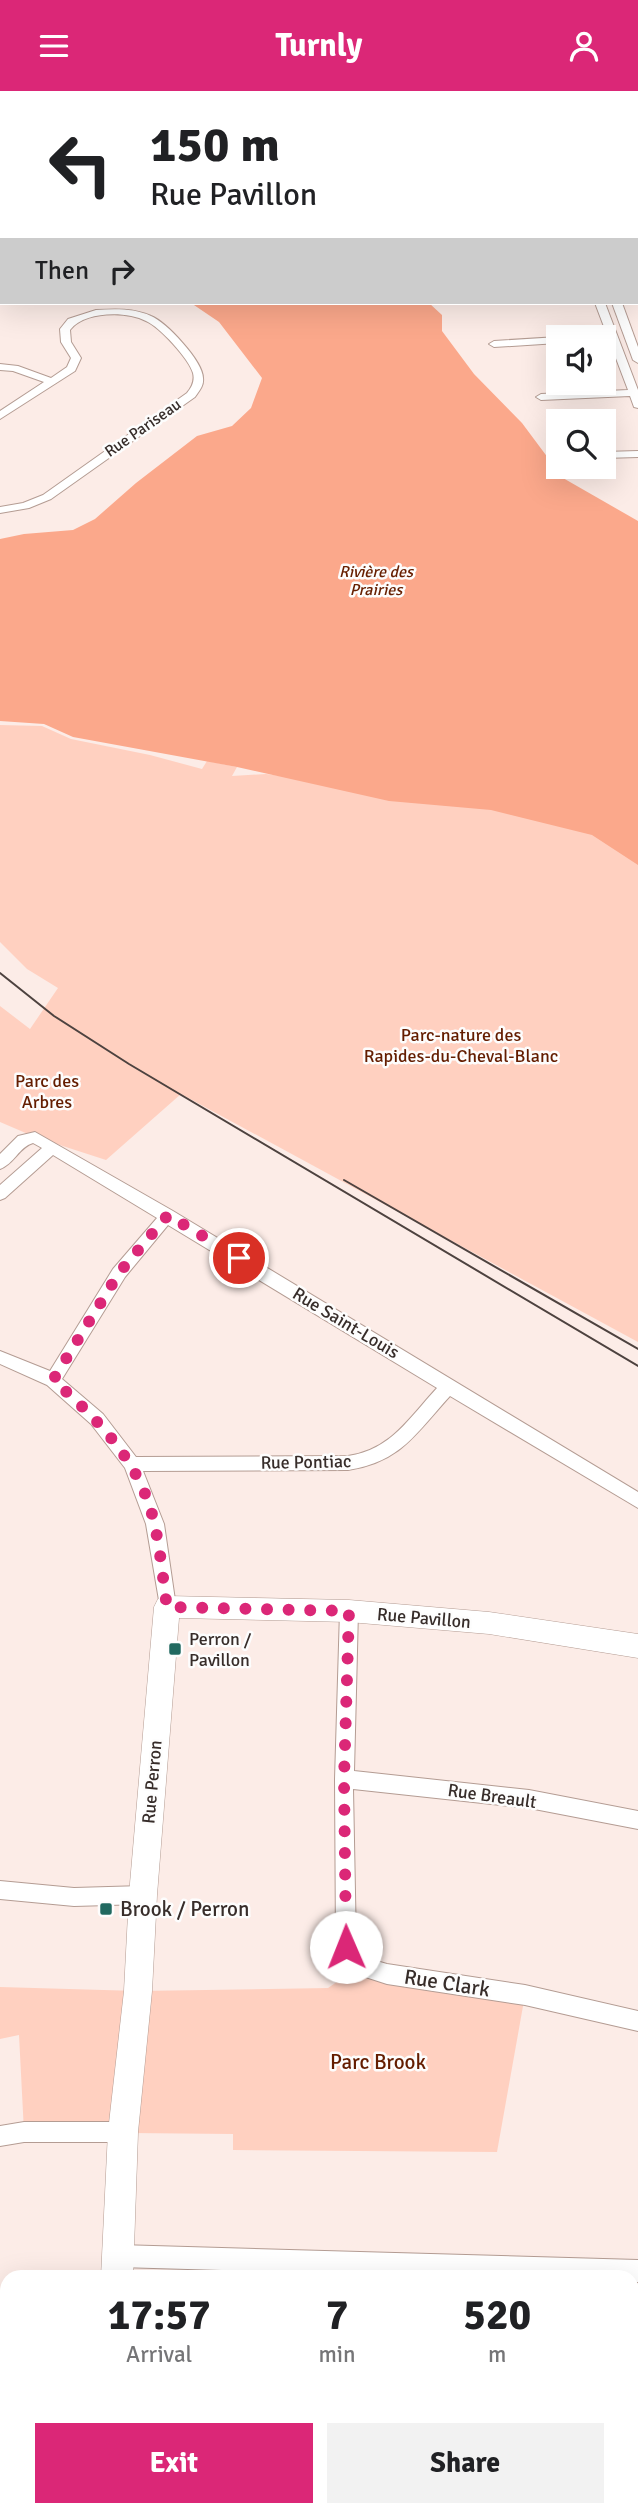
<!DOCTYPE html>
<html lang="en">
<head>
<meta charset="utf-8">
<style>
  :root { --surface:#fff; --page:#f2f2f2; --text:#202124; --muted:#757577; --accent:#db2777 }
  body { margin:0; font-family:Signika,sans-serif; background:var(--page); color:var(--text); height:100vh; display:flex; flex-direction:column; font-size:26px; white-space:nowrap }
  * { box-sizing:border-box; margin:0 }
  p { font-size:23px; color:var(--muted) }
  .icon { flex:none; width:38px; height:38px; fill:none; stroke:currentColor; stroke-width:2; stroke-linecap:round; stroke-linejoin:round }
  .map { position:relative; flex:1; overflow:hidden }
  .details { position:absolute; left:0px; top:2179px; width:639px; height:247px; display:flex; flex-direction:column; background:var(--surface); border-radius:21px 21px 0 0; box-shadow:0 7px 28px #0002 }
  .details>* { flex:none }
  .banner { position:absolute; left:0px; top:0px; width:639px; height:214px; box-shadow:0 7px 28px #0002; background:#fff; color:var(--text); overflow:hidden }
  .buttons { position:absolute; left:546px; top:234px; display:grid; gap:14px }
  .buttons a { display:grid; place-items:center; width:70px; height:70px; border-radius:0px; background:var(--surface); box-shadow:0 7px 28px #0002; font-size:35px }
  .pin { position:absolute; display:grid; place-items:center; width:60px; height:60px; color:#fff; margin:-30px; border:4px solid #fff; border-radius:50%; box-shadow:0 2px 7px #0007 }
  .me { position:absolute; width:77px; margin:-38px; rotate:359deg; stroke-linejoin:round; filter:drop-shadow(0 0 5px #0008) }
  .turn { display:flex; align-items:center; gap:24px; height:147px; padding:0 35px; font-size:32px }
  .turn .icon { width:91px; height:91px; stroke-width:2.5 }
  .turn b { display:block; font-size:49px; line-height:60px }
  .then { display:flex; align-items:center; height:66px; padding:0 35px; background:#0003; gap:14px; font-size:26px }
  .eta { display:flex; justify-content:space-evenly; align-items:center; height:119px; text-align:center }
  .eta b { font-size:42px; font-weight:800; line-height:49px }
  .cta { display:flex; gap:14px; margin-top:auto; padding:14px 35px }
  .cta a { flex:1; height:80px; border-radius:0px; background:var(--accent); color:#fff; font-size:28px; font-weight:800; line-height:80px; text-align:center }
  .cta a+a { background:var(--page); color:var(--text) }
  header { display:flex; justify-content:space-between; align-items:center; height:91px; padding:0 35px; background:var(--accent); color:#fff; font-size:32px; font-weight:800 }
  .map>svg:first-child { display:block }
</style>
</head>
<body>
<header><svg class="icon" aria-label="menu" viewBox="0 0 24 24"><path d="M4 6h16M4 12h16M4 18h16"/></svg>Turnly<svg class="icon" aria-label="person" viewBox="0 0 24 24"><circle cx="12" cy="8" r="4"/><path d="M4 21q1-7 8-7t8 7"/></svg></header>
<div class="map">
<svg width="638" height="2424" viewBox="0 0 638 2424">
  <rect width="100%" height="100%" fill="#fcece7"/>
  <g fill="#ffd0c0">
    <polygon points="330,0 638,0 638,196 637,2"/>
    <polygon points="0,634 42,635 71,648 150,664 202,678 207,670 237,676 232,685 266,683 364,696 638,682 638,1251 181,1003 106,1069 35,1046 0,1031 0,915 30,938 58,897 27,878 0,851"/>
    <polygon points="360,1875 525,1904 497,2061 233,2059 233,2043 24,2041 19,1944 0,1948 0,1896 138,1900 328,1897"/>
  </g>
  <polygon fill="#fba88b" points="191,212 429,212 442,224 442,240 474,283 522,332 563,387 638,430 638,774 592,744 491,719 389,710 237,676 73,646 44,633 0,630 0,448 24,443 73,439 95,428 136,392 197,345 232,335 251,317 262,287 219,231"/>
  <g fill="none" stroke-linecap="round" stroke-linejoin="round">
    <g stroke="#b49c93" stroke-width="2">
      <g id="street">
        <rect x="35" y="0" width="8" height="2"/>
        <polygon points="216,0 226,0 228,2 217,2"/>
        <rect x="282" y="0" width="8" height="2"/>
        <rect x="0" y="38" width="2" height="6"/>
        <rect x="0" y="132" width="2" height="6"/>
        <rect x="0" y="159" width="2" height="6"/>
        <polygon points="595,212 605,212 638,299 638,317 634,316 630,305 541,309 536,306 541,303 628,299"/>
        <polygon points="612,212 622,212 638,256 638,272 633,269"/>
        <path d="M96 219C114 218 134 217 151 225 166 231 203 270 203 287 204 295 199 300 195 306L51 408 29 417 0 422V416L23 412 43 404 187 302C192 296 195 290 193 282 189 268 160 236 146 230 126 220 85 220 70 239L71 251 81 267 75 280 0 328V320L44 291 13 280 0 279V273L18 275 51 287 67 276 71 267 61 251 60 238 68 228Z"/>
        <polygon points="558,246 561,247 558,247 558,252 494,256 489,253 494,250"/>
        <polygon points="638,360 638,366 604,367 604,361"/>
        <path d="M35 1041 173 1120 638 1401V1417L450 1305C416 1342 401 1371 348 1379L143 1380 164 1433 176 1516 173 1521 167 1524 161 1521 146 1433 125 1377 91 1333 47 1294 0 1273V1260L50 1280 113 1178 157 1127 53 1064 5 1107 0 1109V1094L42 1057 33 1052C19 1056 14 1073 0 1078V1063L18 1045ZM168 1134 437 1297C409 1327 391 1359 348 1365L136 1366 103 1323 62 1288 125 1186Z"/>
        <polygon points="349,1512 355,1514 358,1520 354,1680 529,1699 638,1720 638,1738 529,1717 353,1698 356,1853 366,1867 387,1873 525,1894 638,1920 638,1940 525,1914 387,1893 353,1882 336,1856 335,1688 340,1520 343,1514"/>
        <polygon points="0,1790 74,1797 143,1795 150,1797 153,1804 150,1811 143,1813 74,1815 0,1808"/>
        <polygon points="24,2031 123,2031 130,2034 133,2041 130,2048 123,2051 24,2051 0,2055 0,2035"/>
        <polygon points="119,2154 638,2169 638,2191 632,2191 632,2186 461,2186 119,2176 111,2173 108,2165 111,2157"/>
        <polygon points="330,2418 542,2418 545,2424 329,2424"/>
      </g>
    </g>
    <g stroke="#b49c93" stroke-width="1">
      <g id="secondary">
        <rect x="0" y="3" width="2" height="8"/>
        <rect x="637" y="196" width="1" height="9"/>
        <polygon points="167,1505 349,1509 489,1521 638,1543 638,1567 489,1543 349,1531 179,1527 157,1804 152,1900 138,2041 133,2186 101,2186 108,2041 124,1900 129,1804 154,1516 158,1508"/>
        <polygon points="81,2418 115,2418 114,2424 80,2424"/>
      </g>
    </g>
    <use href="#street" fill="#fff" fill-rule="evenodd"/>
    <use href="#secondary" fill="#fff" fill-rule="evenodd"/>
    <g stroke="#4d423f" stroke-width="2">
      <polyline points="0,882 54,925 129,973 638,1275"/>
      <polyline points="344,1089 638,1258"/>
    </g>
  </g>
  <rect fill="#4aad9f" x="96" y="0" width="20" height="2"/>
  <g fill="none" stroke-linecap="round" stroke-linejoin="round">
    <path stroke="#db2777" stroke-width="12" stroke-dasharray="0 21.6" d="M239 1167 168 1124 119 1182 53 1289C99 1329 143 1374 155 1436 161 1463 163 1490 167 1516L349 1520 344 1688 346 1856"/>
  </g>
  <g fill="#216960" stroke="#fdfdfd" stroke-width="2.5">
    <rect x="168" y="1551" width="14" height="14" rx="3.5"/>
    <rect x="99" y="1811" width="14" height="14" rx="3.5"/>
  </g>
  <g text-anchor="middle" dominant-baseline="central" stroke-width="5" stroke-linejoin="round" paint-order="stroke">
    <g font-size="16" fill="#372d2a" stroke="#fdfdfd">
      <text transform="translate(143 337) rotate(-35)">Rue Pariseau</text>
    </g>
    <g font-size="16" font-style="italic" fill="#682002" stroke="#fdfdfd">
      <text x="376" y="481">Rivière des<tspan x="376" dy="18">Prairies</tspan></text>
    </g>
    <g font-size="18" fill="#641d00" stroke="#fdfdfd">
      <text x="461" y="944">Parc-nature des<tspan x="461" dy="21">Rapides-du-Cheval-Blanc</tspan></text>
      <text x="47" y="990">Parc des<tspan x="47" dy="21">Arbres</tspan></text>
    </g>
    <g font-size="18" fill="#372d2a" stroke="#fdfdfd">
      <text transform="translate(346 1232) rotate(31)">Rue Saint-Louis</text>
      <text transform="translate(306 1371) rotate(-1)">Rue Pontiac</text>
      <text transform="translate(424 1527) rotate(5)">Rue Pavillon</text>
      <text transform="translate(152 1691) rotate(-85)">Rue Perron</text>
      <text transform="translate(492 1705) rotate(8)">Rue Breault</text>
    </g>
    <g font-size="18" fill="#372d2a" stroke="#fdfdfd" text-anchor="start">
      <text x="189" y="1548">Perron /<tspan x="189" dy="21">Pavillon</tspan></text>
    </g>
    <g font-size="21" fill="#372d2a" stroke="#fdfdfd" text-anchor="start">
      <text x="120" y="1818">Brook / Perron</text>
    </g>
    <g font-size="21" fill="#372d2a" stroke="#fdfdfd">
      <text transform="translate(447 1892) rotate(9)">Rue Clark</text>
    </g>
    <g font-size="21" fill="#641d00" stroke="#fdfdfd">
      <text x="378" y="1971">Parc Brook</text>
    </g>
  </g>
</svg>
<div class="buttons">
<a><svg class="icon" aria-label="sound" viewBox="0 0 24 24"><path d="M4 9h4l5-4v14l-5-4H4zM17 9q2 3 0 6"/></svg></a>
<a><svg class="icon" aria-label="search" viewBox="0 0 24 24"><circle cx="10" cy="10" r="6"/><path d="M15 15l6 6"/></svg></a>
</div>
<div class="pin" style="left:239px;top:1167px;background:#d93025"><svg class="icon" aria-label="arrive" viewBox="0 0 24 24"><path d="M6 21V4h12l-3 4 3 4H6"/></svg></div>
<svg class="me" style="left:346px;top:1856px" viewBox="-20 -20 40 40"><circle r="19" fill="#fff"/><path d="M0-13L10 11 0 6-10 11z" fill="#db2777"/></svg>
<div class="banner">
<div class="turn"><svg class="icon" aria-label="left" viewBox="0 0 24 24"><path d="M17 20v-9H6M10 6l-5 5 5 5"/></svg><div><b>150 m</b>Rue Pavillon</div></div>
<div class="then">Then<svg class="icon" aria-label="right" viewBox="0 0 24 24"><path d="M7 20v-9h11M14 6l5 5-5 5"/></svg></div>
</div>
<section class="details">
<div class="eta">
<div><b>17:57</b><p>Arrival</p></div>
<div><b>7</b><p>min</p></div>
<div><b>520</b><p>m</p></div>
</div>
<div class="cta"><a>Exit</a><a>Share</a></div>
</section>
</div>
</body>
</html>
